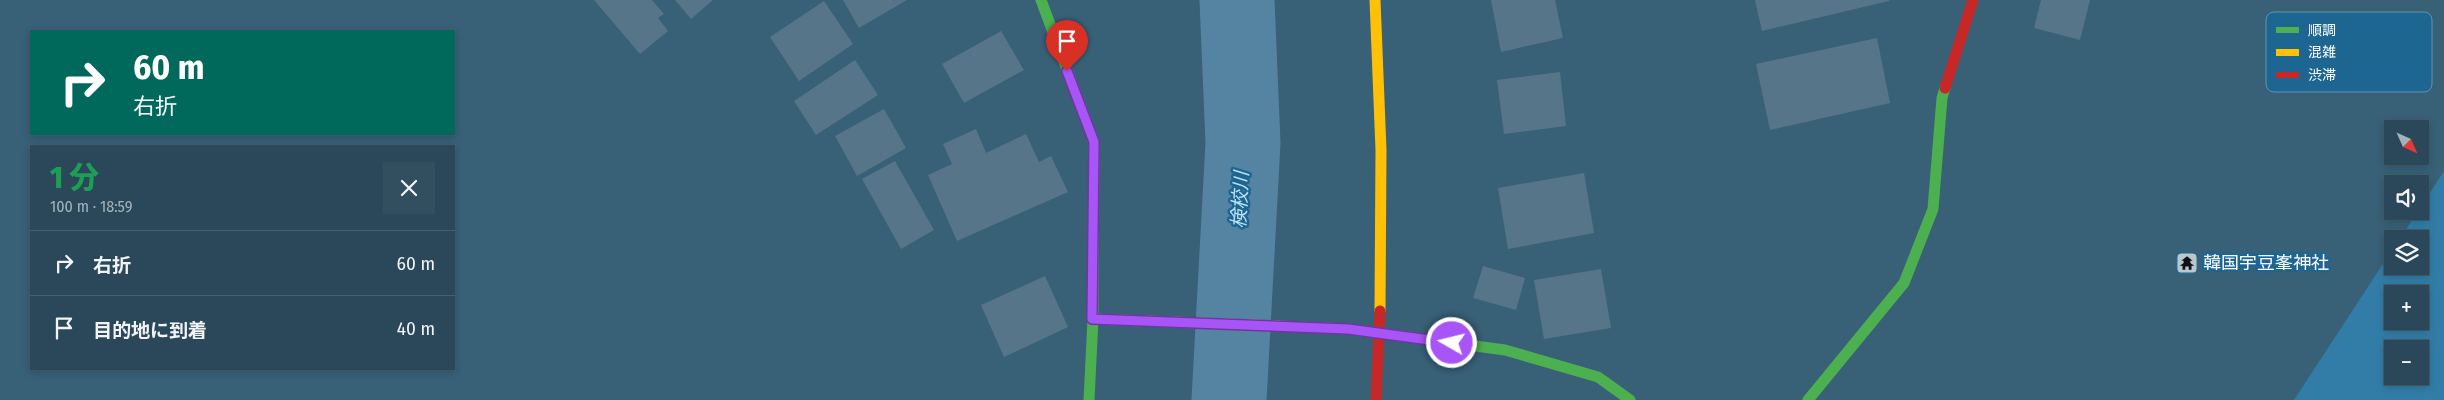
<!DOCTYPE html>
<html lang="ja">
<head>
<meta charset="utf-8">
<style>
  :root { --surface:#2a4859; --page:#324f5f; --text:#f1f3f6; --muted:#a5b2ba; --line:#46606f }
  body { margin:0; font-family:"Fira Sans Condensed","Noto Sans JP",sans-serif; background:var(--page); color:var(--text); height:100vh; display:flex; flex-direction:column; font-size:19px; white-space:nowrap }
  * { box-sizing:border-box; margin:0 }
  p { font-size:16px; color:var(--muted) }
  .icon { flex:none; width:28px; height:28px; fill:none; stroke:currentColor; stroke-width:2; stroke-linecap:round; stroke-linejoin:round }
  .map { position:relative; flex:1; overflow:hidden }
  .panel { position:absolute; left:30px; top:145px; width:425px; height:225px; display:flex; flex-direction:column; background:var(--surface); border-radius:0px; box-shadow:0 2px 8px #0003,0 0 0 1px var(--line) }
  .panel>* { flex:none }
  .banner { position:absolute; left:30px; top:30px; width:425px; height:105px; border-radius:0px; box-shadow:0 2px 8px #0003,0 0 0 1px var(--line); background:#00695c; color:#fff; overflow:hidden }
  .needle { width:32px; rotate:135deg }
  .tools { position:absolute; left:2384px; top:120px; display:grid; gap:10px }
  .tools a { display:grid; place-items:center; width:45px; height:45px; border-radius:0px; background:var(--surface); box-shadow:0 2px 8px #0003,0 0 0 1px var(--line); font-size:25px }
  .pin { position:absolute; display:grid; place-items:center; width:42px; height:42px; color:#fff; margin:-51px -21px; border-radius:50% 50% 50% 0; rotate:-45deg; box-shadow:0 0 5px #0007 }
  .pin .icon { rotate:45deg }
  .me { position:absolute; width:55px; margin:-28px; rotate:278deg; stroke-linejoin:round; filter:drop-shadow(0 0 4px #0008) }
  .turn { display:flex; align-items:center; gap:18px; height:105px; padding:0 20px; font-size:22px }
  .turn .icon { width:65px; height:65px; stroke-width:2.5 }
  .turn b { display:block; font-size:35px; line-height:42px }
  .round { display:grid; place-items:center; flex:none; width:52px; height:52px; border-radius:0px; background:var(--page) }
  .head { display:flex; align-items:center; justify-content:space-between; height:85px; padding:0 20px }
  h1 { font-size:30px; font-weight:800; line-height:38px; color:#1e9e55 }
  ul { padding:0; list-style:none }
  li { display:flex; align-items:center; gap:15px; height:65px; padding:0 20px; border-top:1px solid var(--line) }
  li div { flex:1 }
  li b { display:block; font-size:19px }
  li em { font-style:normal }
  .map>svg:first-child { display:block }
</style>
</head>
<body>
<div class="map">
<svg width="2444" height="400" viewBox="0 0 2444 400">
  <rect width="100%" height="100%" fill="#386077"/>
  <path fill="#317da8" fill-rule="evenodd" d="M2444 171V400H2294L2392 250V266H2420V239H2400L2418 211H2420V208ZM2392 294H2420V321H2392ZM2392 349H2420V376H2392Z"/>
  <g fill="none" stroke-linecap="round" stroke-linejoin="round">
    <polyline stroke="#5484a2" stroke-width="75" points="1229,400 1243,143 1237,0"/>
  </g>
  <g fill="#567588">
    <polygon points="594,0 652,0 664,14 658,18 668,31 640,54"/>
    <polygon points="675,0 713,0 691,19"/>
    <polygon points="843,0 907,0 859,28"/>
    <polygon points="1491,0 1555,0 1563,38 1501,52"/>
    <polygon points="1755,0 1889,0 1889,1 1762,31"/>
    <polygon points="2041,0 2090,0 2080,40 2034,28"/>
    <polygon points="824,1 853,44 799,81 770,37"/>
    <polygon points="1001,31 1024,70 964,103 942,64"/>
    <polygon points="1877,38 1890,103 1770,130 1756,64"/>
    <polygon points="855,60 878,95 816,135 794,101"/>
    <polygon points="1560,72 1566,126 1504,134 1497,80"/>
    <polygon points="884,109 906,148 857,176 835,136"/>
    <polygon points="976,129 986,153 1026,134 1039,162 1051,156 1068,192 957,241 928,175 952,164 943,144"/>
    <polygon points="895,161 934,230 901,249 862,179"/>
    <polygon points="1584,173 1594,233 1508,249 1498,188"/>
    <polygon points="1483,266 1525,278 1516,310 1473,298"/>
    <polygon points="1601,269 1611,328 1544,339 1534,280"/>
    <polygon points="1045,276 1068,327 1004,357 981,305"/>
  </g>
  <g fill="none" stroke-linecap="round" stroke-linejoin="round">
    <g stroke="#4caf50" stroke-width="11">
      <polyline points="1041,0 1094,142 1093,319 1089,400"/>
      <polyline points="1278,326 1349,329 1505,350 1598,377 1630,400"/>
      <polyline points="1808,400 1904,283 1933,209 1942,98 1945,88"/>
    </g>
    <g stroke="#ffc107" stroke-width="11">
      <polyline points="1375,0 1381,150 1380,311"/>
      <polyline points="1093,319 1278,326"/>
    </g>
    <g stroke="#c62828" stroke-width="11">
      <polyline points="1945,88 1973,0"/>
      <polyline points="1376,400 1380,311"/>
    </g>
  </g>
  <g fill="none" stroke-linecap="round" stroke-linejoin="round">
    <g stroke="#6d37a1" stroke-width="12">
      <polyline id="route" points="1067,71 1094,142 1092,319 1348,329 1452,343"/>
    </g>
    <use href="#route" stroke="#a855f7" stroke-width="9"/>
  </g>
  <defs>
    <g id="temple-square" transform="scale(1.125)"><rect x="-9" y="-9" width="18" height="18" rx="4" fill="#b9c7cf" stroke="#1d6692"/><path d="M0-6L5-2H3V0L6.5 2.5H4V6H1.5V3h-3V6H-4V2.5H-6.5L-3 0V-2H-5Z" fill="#111"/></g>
  </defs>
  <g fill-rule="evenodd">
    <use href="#temple-square" x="2187" y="263"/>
  </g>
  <g text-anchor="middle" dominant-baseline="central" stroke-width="5" stroke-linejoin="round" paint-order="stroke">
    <g font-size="18" fill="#fff" stroke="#1d6692" text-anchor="start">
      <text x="2203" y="263">韓国宇豆峯神社</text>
    </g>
    <g font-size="19" font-style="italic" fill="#bde2f6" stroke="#1d6692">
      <text transform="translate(1240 200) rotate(-87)">検校川</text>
    </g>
  </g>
  <rect x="2266" y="12" width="166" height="80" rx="8" fill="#1d6692" stroke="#6194b3" stroke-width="1"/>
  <rect x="2276" y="27" width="23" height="6" fill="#4caf50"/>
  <rect x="2276" y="49" width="23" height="7" fill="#ffc107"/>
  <rect x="2276" y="72" width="23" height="6" fill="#c62828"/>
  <g font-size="14" fill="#fff">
    <text x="2308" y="35">順調</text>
    <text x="2308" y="57">混雑</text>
    <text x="2308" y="80">渋滞</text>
  </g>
</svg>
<div class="tools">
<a><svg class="needle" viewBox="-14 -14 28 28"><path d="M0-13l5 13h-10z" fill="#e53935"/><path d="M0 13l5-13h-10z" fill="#a5b2ba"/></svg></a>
<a><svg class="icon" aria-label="sound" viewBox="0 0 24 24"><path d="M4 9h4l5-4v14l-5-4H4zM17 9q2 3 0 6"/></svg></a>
<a><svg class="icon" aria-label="layers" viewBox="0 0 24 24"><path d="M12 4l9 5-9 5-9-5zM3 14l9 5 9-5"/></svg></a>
<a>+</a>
<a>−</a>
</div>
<div class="pin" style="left:1067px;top:71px;background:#d93025"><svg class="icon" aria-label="arrive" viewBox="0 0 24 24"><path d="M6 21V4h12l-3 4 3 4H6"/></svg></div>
<svg class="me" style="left:1452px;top:343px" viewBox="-20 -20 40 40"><circle r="17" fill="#a855f7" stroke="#fff" stroke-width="3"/><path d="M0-11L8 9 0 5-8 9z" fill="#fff"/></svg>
<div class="banner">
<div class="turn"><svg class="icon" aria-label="right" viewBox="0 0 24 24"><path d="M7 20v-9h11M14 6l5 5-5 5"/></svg><div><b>60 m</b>右折</div></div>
</div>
<section class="panel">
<div class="head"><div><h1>1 分</h1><p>100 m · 18:59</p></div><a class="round"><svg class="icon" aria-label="close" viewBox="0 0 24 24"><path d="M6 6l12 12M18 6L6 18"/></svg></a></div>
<ul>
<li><svg class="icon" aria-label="right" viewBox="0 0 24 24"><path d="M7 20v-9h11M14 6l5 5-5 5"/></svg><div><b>右折</b></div><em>60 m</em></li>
<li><svg class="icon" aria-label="arrive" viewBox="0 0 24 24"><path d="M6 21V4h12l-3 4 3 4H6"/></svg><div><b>目的地に到着</b></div><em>40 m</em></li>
</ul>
</section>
</div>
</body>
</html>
